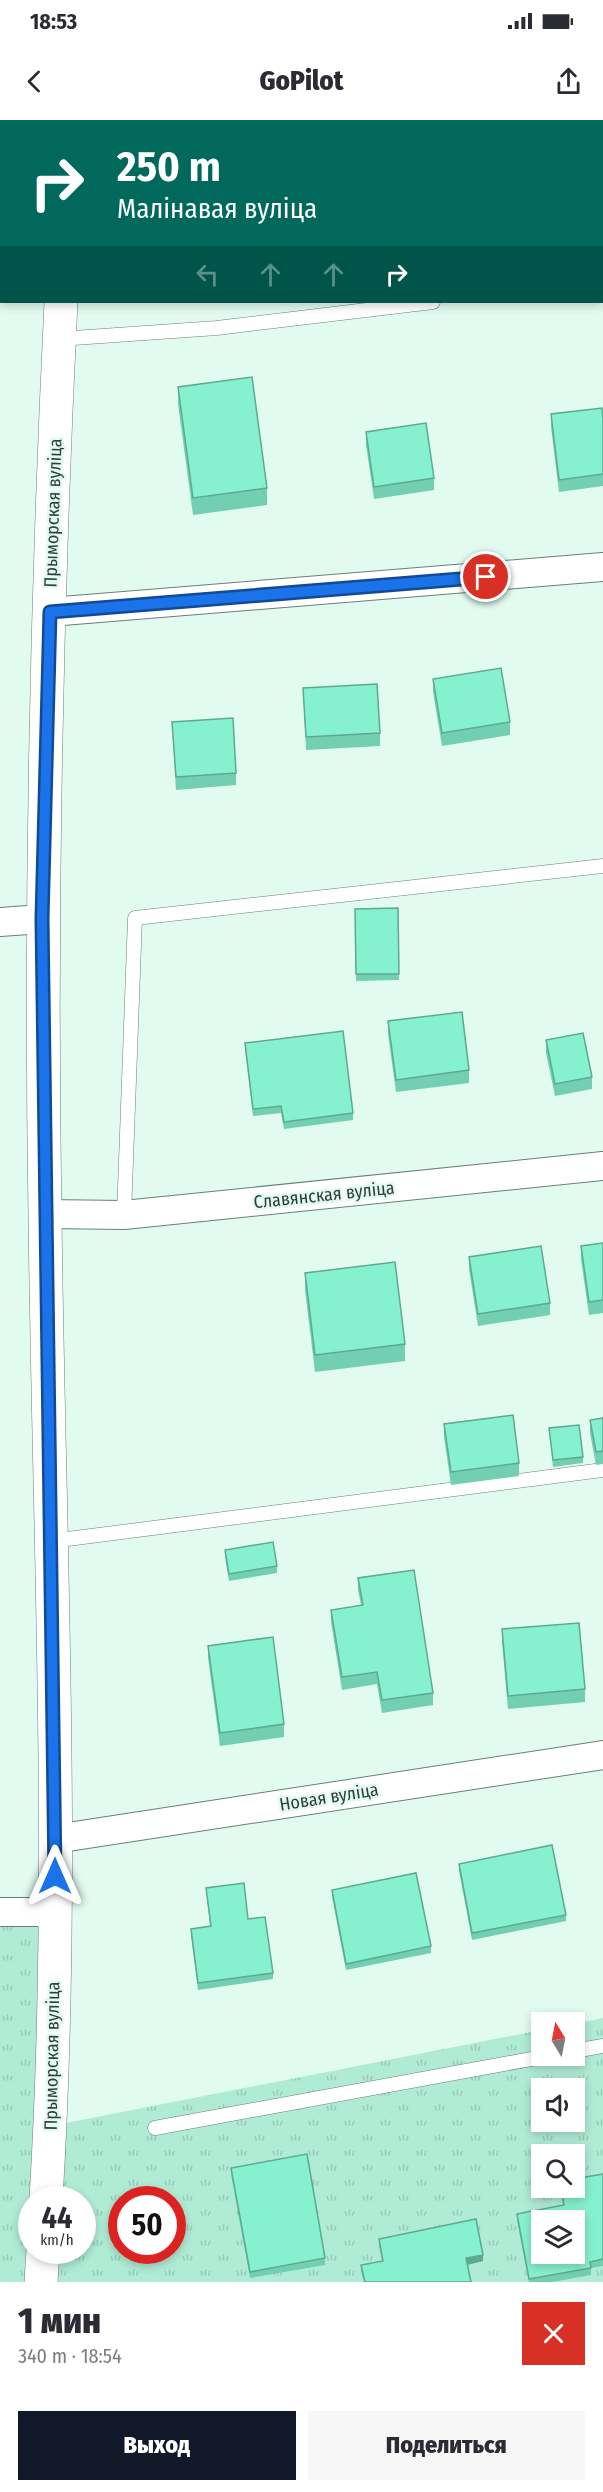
<!DOCTYPE html>
<html lang="ru">
<head>
<meta charset="utf-8">
<style>
  :root { --surface:#fff; --page:#f7f7f7; --text:#2b2b33; --muted:#7c7c81; --accent:#111827 }
  body { margin:0; font-family:"Fira Sans Condensed",sans-serif; background:var(--page); color:var(--text); height:100vh; display:flex; flex-direction:column; font-size:22px; white-space:nowrap }
  * { box-sizing:border-box; margin:0 }
  p { font-size:20px; color:var(--muted) }
  .icon { flex:none; width:33px; height:33px; fill:none; stroke:currentColor; stroke-width:2; stroke-linecap:round; stroke-linejoin:round }
  .map { position:relative; height:2162px; overflow:hidden }
  .details { display:flex; flex-direction:column; background:var(--surface); flex:1 }
  .details>* { flex:none }
  .hud { position:absolute; left:0px; top:0px; width:603px; height:183px; box-shadow:0 3px 9px #0003; background:#00695c; color:#fff; overflow:hidden }
  .needle { width:39px; rotate:350deg }
  .tools { position:absolute; left:531px; top:1892px; display:grid; gap:12px }
  .tools a { display:grid; place-items:center; width:54px; height:54px; border-radius:0px; background:var(--surface); box-shadow:0 3px 9px #0003; font-size:30px }
  .speed { position:absolute; left:18px; top:2066px; display:flex; gap:12px; font-size:30px; font-weight:700; text-align:center }
  .speed>* { display:grid; place-content:center; width:78px; height:78px; border-radius:50%; background:var(--surface); box-shadow:0 3px 9px #0003; line-height:1 }
  .speed small { font-size:15px; font-weight:400 }
  .speed .limit { border:9px solid #d22; background:#fff; color:#111 }
  .pin { position:absolute; display:grid; place-items:center; width:51px; height:51px; color:#fff; margin:-26px; border:3px solid #fff; border-radius:50%; box-shadow:0 2px 6px #0007 }
  .me { position:absolute; width:66px; margin:-33px; rotate:0deg; stroke-linejoin:round; filter:drop-shadow(0 0 4px #0008) }
  .turn { display:flex; align-items:center; gap:21px; height:126px; padding:0 18px; font-size:27px }
  .turn .icon { width:78px; height:78px; stroke-width:2.5 }
  .turn b { display:block; font-size:42px; line-height:51px }
  .lanes { display:flex; align-items:center; height:57px; padding:0 18px; background:#0003; justify-content:center; gap:30px; direction:ltr }
  .lanes .off { opacity:.35 }
  .round { display:grid; place-items:center; flex:none; width:63px; height:63px; border-radius:0px; background:var(--page) }
  .head { display:flex; align-items:center; justify-content:space-between; height:102px; padding:0 18px }
  h1 { font-size:36px; font-weight:800; line-height:45px }
  .primary-button { display:flex; gap:12px; margin-top:auto; padding:12px 18px }
  .primary-button a { flex:1; height:69px; border-radius:0px; background:var(--accent); color:#fff; font-size:24px; font-weight:800; line-height:69px; text-align:center }
  .primary-button a+a { background:var(--page); color:var(--text) }
  .status { display:flex; justify-content:space-between; align-items:center; height:42px; padding:0 30px; background:var(--surface); direction:ltr }
  .status svg { height:16px; fill:currentColor }
  header { display:flex; justify-content:space-between; align-items:center; height:78px; padding:0 18px; background:var(--surface); font-size:27px; font-weight:800 }
  .map>svg:first-child { display:block }
</style>
</head>
<body>
<div class="status"><b>18:53</b><svg viewBox="0 0 49 12"><path d="M0 12V9h3v3zM5 12V6h3v6zM10 12V3h3v9zM15 12V0h3v12zM26 1h20v11H26zM47 4h2v5h-2z"/></svg></div>
<header><svg class="icon" aria-label="back" viewBox="0 0 24 24"><path d="M15 5l-7 7 7 7"/></svg>GoPilot<svg class="icon" aria-label="share" viewBox="0 0 24 24"><path d="M12 15V3M7 8l5-5 5 5M5 13v7h14v-7"/></svg></header>
<div class="map">
<svg width="603" height="2162" viewBox="0 0 603 2162">
  <defs>
    <pattern id="grass-tufts" width="24" height="20" patternUnits="userSpaceOnUse" patternTransform="scale(1.5)"><rect width="24" height="20" fill="#afebd5"/><path d="M3 7l-1-3M5 7V3M7 7l1-3M15 17l-1-3M17 17v-4M19 17l1-3" fill="none" stroke="#97cbb8"/></pattern>
  </defs>
  <rect width="100%" height="100%" fill="#e1fbf1"/>
  <path fill="url(#grass-tufts)" fill-rule="evenodd" d="M0 1792H55L51 2006 541 1910 542 1935H574L575 1904 603 1898V2162H0ZM542 1968H574V2001H542ZM542 2034H574V2067H542ZM32 2079H82V2130H32ZM122 2079H172V2130H122ZM542 2100H574V2133H542Z"/>
  <g fill="none" stroke-linecap="round" stroke-linejoin="round">
    <g stroke="#688077" stroke-width="15">
      <g id="lane">
        <polyline points="602,161 603,161"/>
        <polyline points="59,219 217,208 433,182"/>
        <polyline points="124,1095 135,798 603,746"/>
        <polyline points="52,1421 603,1350"/>
        <polyline points="574,1931 603,1926"/>
        <polyline points="155,2008 553,1935"/>
      </g>
    </g>
    <g stroke="#688077" stroke-width="30">
      <g id="street">
        <polyline points="50,492 603,447"/>
        <polyline points="0,802 42,799"/>
        <polyline points="45,1094 124,1095 603,1046"/>
        <polyline points="55,1719 603,1635"/>
        <polyline points="0,1792 55,1792"/>
      </g>
    </g>
    <g stroke="#688077" stroke-width="34">
      <g id="secondary">
        <polyline points="70,2 70,0"/>
        <path d="M46 2079C66 1752 49 1424 45 1097 40 792 46 486 61 182"/>
        <polyline points="41,2162 43,2130"/>
      </g>
    </g>
    <use href="#lane" stroke="#fff" stroke-width="14"/>
    <use href="#street" stroke="#fff" stroke-width="28"/>
    <use href="#secondary" stroke="#fff" stroke-width="33"/>
  </g>
  <g fill="#73cfb2">
    <polygon points="577,0 603,0 603,72 602,72 602,2 577,2"/>
    <polygon points="178,267 267,368 267,385 193,395 178,284"/>
    <polygon points="551,294 603,299 603,366 559,372 551,307"/>
    <polygon points="366,312 434,358 434,370 374,379 366,325"/>
    <polygon points="433,559 510,602 510,615 442,626 433,572"/>
    <polygon points="303,568 380,613 380,626 306,630"/>
    <polygon points="172,602 236,653 236,665 176,670"/>
    <polygon points="398,788 399,860 356,861 355,789"/>
    <polygon points="388,901 469,950 469,963 396,972 388,914"/>
    <polygon points="546,920 592,957 592,969 555,976 546,933"/>
    <polygon points="245,923 353,993 353,1000 284,1009 281,993 253,996 245,929"/>
    <polygon points="603,1123 603,1193 589,1195 581,1139 581,1126"/>
    <polygon points="469,1137 550,1183 550,1195 478,1206 469,1149"/>
    <polygon points="305,1153 405,1224 405,1241 315,1252 305,1170"/>
    <polygon points="603,1298 603,1344 596,1345 590,1313 590,1300"/>
    <polygon points="444,1304 519,1343 519,1356 451,1365 444,1317"/>
    <polygon points="549,1308 583,1337 583,1343 553,1347"/>
    <polygon points="225,1430 277,1446 277,1453 229,1461 225,1437"/>
    <polygon points="358,1458 433,1573 433,1585 382,1593 377,1564 342,1570 331,1502 331,1490 361,1485 358,1470"/>
    <polygon points="502,1509 585,1569 585,1582 508,1589 502,1522"/>
    <polygon points="208,1526 284,1604 284,1617 220,1626 208,1538"/>
    <polygon points="459,1744 566,1795 566,1801 472,1820 459,1751"/>
    <polygon points="206,1768 248,1799 273,1853 273,1859 198,1870 191,1816 191,1809 210,1806"/>
    <polygon points="332,1770 431,1826 431,1833 346,1850 332,1777"/>
    <polygon points="231,2048 325,2138 325,2145 250,2158 231,2054"/>
    <polygon points="603,2054 603,2146 591,2148 591,2155 552,2162 529,2162 517,2101 517,2094 563,2085 560,2067 574,2067"/>
    <polygon points="379,2119 483,2141 468,2145 471,2162 364,2162 361,2151 361,2145 382,2141 379,2126"/>
  </g>
  <polygon fill="#5ea991" points="483,2135 483,2141 466,2145 466,2138"/>
  <g fill="#86f1cf" stroke="#5ea991" stroke-width="1.5" fill-rule="evenodd">
    <polygon points="578,0 603,0 603,59 602,60 602,2 578,2"/>
    <polygon points="252,257 267,368 193,378 178,267"/>
    <polygon points="602,288 603,299 603,354 559,360 551,294"/>
    <polygon points="426,303 434,358 374,367 366,312"/>
    <polygon points="501,548 510,602 442,613 433,559"/>
    <polygon points="377,564 380,613 306,617 303,568"/>
    <polygon points="233,598 236,653 176,657 172,602"/>
    <polygon points="398,788 399,854 356,854 355,789"/>
    <polygon points="462,892 469,950 396,960 388,901"/>
    <polygon points="343,911 353,993 284,1002 281,986 253,989 245,923"/>
    <polygon points="583,913 592,957 555,964 546,920"/>
    <polygon points="603,1123 603,1180 589,1182 581,1126"/>
    <polygon points="541,1126 550,1183 478,1194 469,1137"/>
    <polygon points="395,1142 405,1224 315,1235 305,1153"/>
    <polygon points="513,1295 519,1343 451,1352 444,1304"/>
    <polygon points="603,1298 603,1331 596,1332 590,1300"/>
    <polygon points="579,1305 583,1337 553,1340 549,1308"/>
    <polygon points="273,1422 277,1446 229,1454 225,1430"/>
    <polygon points="414,1450 433,1573 382,1580 377,1552 342,1557 331,1490 363,1485 358,1458"/>
    <polygon points="579,1503 585,1569 508,1576 502,1509"/>
    <polygon points="273,1517 284,1604 220,1613 208,1526"/>
    <polygon points="552,1725 566,1795 472,1813 459,1744"/>
    <polygon points="416,1753 431,1826 346,1844 332,1770"/>
    <polygon points="244,1763 248,1799 265,1797 273,1853 198,1863 191,1809 211,1806 206,1768"/>
    <polygon points="307,2034 325,2138 250,2152 231,2048"/>
    <path d="M603 2054V2139L590 2142 591 2148 529 2159 517 2094 564 2085 561 2067H574V2059ZM542 2100H574V2133H542Z"/>
    <polygon points="476,2099 483,2135 466,2138 471,2162 365,2162 361,2145 383,2141 379,2119"/>
  </g>
  <g fill="none" stroke-linecap="round" stroke-linejoin="round">
    <g stroke="#114b97" stroke-width="15">
      <polyline id="route" points="55,1756 42,799 50,492 486,457"/>
    </g>
    <use href="#route" stroke="#1a73e8" stroke-width="10"/>
  </g>
  <g text-anchor="middle" dominant-baseline="central" stroke-width="5" stroke-linejoin="round" paint-order="stroke">
    <g font-size="18" fill="#333e3a" stroke="#e1fbf1">
      <text transform="translate(53 393) rotate(-88)">Прыморская вуліца</text>
      <text transform="translate(324 1075) rotate(-6)">Славянская вуліца</text>
      <text transform="translate(329 1677) rotate(-9)">Новая вуліца</text>
      <text transform="translate(52 1936) rotate(-89)">Прыморская вуліца</text>
    </g>
  </g>
</svg>
<div class="tools">
<a><svg class="needle" viewBox="-14 -14 28 28"><path d="M0-13l5 13h-10z" fill="#e53935"/><path d="M0 13l5-13h-10z" fill="#7c7c81"/></svg></a>
<a><svg class="icon" aria-label="sound" viewBox="0 0 24 24"><path d="M4 9h4l5-4v14l-5-4H4zM17 9q2 3 0 6"/></svg></a>
<a><svg class="icon" aria-label="search" viewBox="0 0 24 24"><circle cx="10" cy="10" r="6"/><path d="M15 15l6 6"/></svg></a>
<a><svg class="icon" aria-label="layers" viewBox="0 0 24 24"><path d="M12 4l9 5-9 5-9-5zM3 14l9 5 9-5"/></svg></a>
</div>
<div class="speed"><div>44<small>km/h</small></div><div class="limit">50</div></div>
<div class="pin" style="left:486px;top:457px;background:#d93025"><svg class="icon" aria-label="arrive" viewBox="0 0 24 24"><path d="M6 21V4h12l-3 4 3 4H6"/></svg></div>
<svg class="me" style="left:55px;top:1756px" viewBox="-20 -20 40 40"><path d="M0-17L14 15 0 8-14 15z" fill="#1a73e8" stroke="#fff" stroke-width="4"/></svg>
<div class="hud">
<div class="turn"><svg class="icon" aria-label="right" viewBox="0 0 24 24"><path d="M7 20v-9h11M14 6l5 5-5 5"/></svg><div><b>250 m</b>Малінавая вуліца</div></div>
<div class="lanes"><svg class="icon off" aria-label="left" viewBox="0 0 24 24"><path d="M17 20v-9H6M10 6l-5 5 5 5"/></svg><svg class="icon off" aria-label="ahead" viewBox="0 0 24 24"><path d="M12 20V5M6 11l6-6 6 6"/></svg><svg class="icon off" aria-label="ahead" viewBox="0 0 24 24"><path d="M12 20V5M6 11l6-6 6 6"/></svg><svg class="icon" aria-label="right" viewBox="0 0 24 24"><path d="M7 20v-9h11M14 6l5 5-5 5"/></svg></div>
</div>
</div>
<section class="details">
<div class="head"><div><h1>1 мин</h1><p>340 m · 18:54</p></div><a class="round" style="background:#d93025;color:#fff"><svg class="icon" aria-label="close" viewBox="0 0 24 24"><path d="M6 6l12 12M18 6L6 18"/></svg></a></div>
<div class="primary-button"><a>Выход</a><a>Поделиться</a></div>
</section>
</body>
</html>
